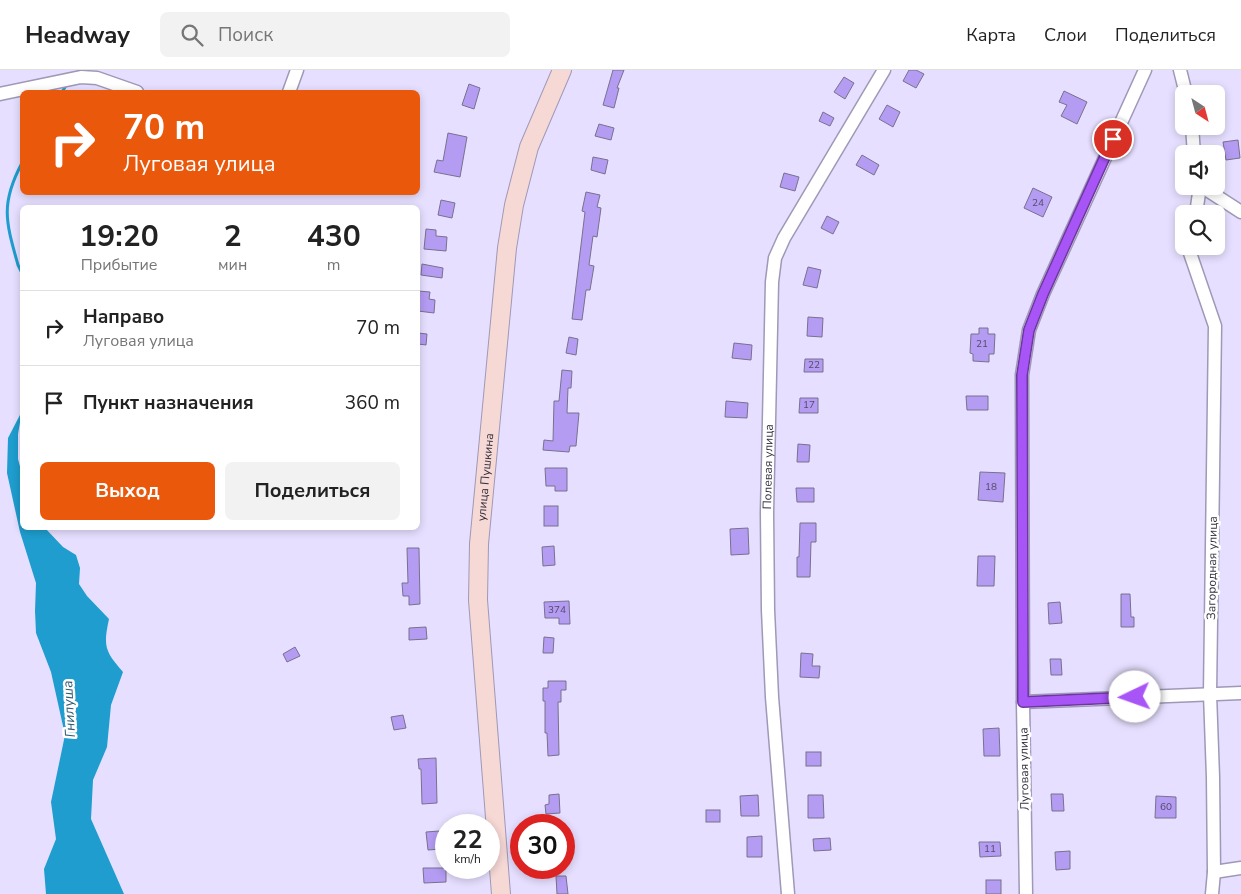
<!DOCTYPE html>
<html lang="ru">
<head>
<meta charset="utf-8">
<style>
  :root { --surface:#fff; --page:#f2f2f2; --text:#222; --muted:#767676; --line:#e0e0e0; --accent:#ea580c }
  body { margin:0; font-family:"Nunito Sans",sans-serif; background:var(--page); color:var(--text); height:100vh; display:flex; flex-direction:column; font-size:19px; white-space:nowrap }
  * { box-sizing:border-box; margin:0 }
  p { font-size:16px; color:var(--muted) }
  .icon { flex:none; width:28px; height:28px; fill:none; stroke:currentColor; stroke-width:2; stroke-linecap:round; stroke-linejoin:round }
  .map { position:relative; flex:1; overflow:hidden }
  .details { position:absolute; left:20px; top:135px; width:400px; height:325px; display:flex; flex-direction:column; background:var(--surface); border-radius:8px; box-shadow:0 2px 8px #0003 }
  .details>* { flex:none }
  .hud { position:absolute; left:20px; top:20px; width:400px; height:105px; border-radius:8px; box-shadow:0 2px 8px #0003; background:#ea580c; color:#fff; overflow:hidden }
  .needle { width:32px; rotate:144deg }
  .fabs { position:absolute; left:1175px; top:15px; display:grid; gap:10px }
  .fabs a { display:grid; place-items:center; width:50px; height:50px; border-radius:8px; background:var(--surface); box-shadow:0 2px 8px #0003; font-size:25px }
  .speed { position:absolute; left:435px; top:744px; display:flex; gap:10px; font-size:25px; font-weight:700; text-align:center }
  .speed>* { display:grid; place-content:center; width:65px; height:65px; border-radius:50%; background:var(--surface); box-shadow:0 2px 8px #0003; line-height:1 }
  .speed small { font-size:12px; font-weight:400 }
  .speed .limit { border:8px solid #d22; background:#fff; color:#111 }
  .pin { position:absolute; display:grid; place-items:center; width:42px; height:42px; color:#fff; margin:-21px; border:2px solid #fff; border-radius:50%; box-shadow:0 1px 5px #0007 }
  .me { position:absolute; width:55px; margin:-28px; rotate:267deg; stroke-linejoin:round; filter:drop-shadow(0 0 4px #0008) }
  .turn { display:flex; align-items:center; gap:18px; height:105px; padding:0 20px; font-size:22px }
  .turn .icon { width:65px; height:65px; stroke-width:2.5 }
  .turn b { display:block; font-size:35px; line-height:42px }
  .eta { display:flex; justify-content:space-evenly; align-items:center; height:85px; text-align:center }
  .eta b { font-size:30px; font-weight:700; line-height:35px }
  .primary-button { display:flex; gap:10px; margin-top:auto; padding:10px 20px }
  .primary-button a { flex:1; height:58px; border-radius:8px; background:var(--accent); color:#fff; font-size:20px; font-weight:700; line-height:58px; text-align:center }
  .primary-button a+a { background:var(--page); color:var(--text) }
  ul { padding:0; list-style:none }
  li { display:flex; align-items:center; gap:15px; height:75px; padding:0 20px; border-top:1px solid var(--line) }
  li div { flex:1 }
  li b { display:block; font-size:19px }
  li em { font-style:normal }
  header { display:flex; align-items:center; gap:30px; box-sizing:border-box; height:70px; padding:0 25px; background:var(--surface); border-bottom:1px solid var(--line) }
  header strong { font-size:24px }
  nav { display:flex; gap:28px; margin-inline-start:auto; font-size:18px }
  .search { width:350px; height:45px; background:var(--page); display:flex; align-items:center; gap:12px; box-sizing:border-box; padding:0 18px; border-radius:8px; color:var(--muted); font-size:19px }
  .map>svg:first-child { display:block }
</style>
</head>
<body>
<header>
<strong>Headway</strong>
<div class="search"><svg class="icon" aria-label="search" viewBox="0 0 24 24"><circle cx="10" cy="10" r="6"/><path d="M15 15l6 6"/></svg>Поиск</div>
<nav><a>Карта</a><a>Слои</a><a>Поделиться</a></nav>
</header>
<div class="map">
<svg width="1241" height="824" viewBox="0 0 1241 824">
  <rect width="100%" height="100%" fill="#e6dfff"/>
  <path fill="#1e9dce" d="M22 341 18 364V389L22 404V458H45L63 477 76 485 80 498 79 514 87 526 109 549C103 577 105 581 123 602L111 635 107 677 93 710 91 749 124 824H46L44 799 56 769 51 732 65 665 51 602 36 563 35 541 36 513 20 462 7 403 8 368Z"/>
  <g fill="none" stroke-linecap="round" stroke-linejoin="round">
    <g stroke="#1e9dce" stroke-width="3">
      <polyline points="62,22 67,14"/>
      <path d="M22 93C0 134 6 152 18 195L22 203"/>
    </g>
  </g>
  <g fill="#b49cf3" stroke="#78718d">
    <polygon points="613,0 624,0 617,18 619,18 614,38 603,35"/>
    <polygon points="909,0 916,0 924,4 916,18 903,11"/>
    <polygon points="844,7 854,13 845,29 834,22"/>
    <polygon points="469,14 480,18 474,39 462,35"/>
    <polygon points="1064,21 1087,32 1077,54 1061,46 1067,35 1059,32"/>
    <polygon points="887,35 900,42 893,57 879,49"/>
    <polygon points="823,42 834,48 830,56 819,51"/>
    <polygon points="599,54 614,58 611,70 595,66"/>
    <polygon points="448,63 467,67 460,107 434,102 437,90 443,91"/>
    <polygon points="1238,70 1240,88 1226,90 1223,72"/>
    <polygon points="862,85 879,95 874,105 856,95"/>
    <polygon points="593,87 608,90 605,104 591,100"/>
    <polygon points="784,103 799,107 795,121 780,117"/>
    <polygon points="1033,118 1052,127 1043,147 1024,138"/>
    <polygon points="586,122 600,125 597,137 601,138 597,167 593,166 589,195 594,196 590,220 586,220 582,250 572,249 585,142 582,141"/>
    <polygon points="441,130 455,133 452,148 438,145"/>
    <polygon points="827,146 839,152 833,164 821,158"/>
    <polygon points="426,159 436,160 436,166 447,167 446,181 424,179"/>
    <polygon points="422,194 443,198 442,208 421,205"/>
    <polygon points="808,197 821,200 817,218 803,215"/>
    <polygon points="418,221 430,222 429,229 435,230 434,243 418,241"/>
    <polygon points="808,247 823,248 822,267 807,266"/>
    <polygon points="979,258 988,258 988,264 995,264 994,284 989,284 989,292 973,291 973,284 970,283 971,264 979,264"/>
    <polygon points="418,263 427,264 426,275 418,274"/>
    <polygon points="569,267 578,269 576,285 566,283"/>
    <polygon points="734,273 752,275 751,290 732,288"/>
    <polygon points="805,289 823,289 823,302 804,302"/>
    <polygon points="562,300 572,301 571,318 568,318 567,343 579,343 576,376 570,376 569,382 543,380 544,370 553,371 554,331 559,331"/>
    <polygon points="966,326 988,326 988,340 967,340"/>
    <polygon points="800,328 818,328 818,343 799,343"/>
    <polygon points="726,331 748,333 747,348 725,347"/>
    <polygon points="798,374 810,375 809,392 797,392"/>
    <polygon points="545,398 567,398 567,421 555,421 555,416 546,416"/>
    <polygon points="980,402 1005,403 1003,432 978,430"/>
    <polygon points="796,418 814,418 814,432 797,432"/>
    <rect x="544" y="436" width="14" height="20"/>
    <polygon points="800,453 816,453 816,472 811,472 810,507 797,507 797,487 799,487"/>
    <polygon points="748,458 749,484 731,485 730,459"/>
    <polygon points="554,476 555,495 543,496 542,477"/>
    <polygon points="407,478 419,478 420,534 409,535 409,526 403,526 402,513 408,513"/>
    <polygon points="978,486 995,486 994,516 977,516"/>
    <polygon points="1121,524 1130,524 1131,547 1134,547 1134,557 1121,557"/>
    <polygon points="569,531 570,554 559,554 559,548 545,548 544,532"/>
    <polygon points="1060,532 1062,553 1049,554 1048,533"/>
    <polygon points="426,557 427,569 409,570 409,558"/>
    <polygon points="544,567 554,568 553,583 543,583"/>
    <polygon points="295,577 300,586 287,592 283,584"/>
    <polygon points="801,583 813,584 812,596 820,596 819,608 800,607"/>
    <polygon points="1050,589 1061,589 1062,605 1051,605"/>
    <polygon points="548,611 566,611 566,620 561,620 561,632 558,632 559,685 548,686 547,663 545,663 545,631 543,631 543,618 548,618"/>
    <polygon points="403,645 406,658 394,660 391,647"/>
    <polygon points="999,658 1000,686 984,686 983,659"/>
    <rect x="806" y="682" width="15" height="14"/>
    <polygon points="436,688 437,733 422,734 421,699 419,699 418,689"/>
    <polygon points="559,724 560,743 546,744 545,735 549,734 549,725"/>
    <polygon points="1051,724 1063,724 1064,741 1052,741"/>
    <polygon points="758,725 759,746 741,746 740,726"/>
    <polygon points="808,725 823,725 824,748 808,748"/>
    <polygon points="1156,726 1176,727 1176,748 1155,748"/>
    <rect x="706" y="740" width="14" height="12"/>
    <polygon points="439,761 441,779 428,780 426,762"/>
    <polygon points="762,766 762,787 747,787 747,767"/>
    <polygon points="830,768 831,780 814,781 813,769"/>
    <polygon points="979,772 1000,772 1001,786 980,787"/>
    <polygon points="1070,781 1070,799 1056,800 1055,782"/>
    <polygon points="423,798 446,798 446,812 424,813"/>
    <polygon points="556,806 566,806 568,824 557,824"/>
    <rect x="986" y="810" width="15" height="14"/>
  </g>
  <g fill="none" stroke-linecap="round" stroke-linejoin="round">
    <g stroke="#9f98b6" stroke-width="15">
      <g id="minor">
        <polyline points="1180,0 1186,24"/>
        <polyline points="289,22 297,0"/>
        <polyline points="0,24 81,7 97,8 137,22"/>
        <polyline points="1192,56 1194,84"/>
        <polyline points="1201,116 1241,142"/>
        <polyline points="1196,144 1200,116"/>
        <polyline points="1191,176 1190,183 1215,256 1210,624 1213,707 1214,802 1212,824"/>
        <polyline points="1023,632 1241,623"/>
        <polyline points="1214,802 1241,798"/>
        <path id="s1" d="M788 824 772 627 768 540 767 443 772 212 775 188 784 168 884 0"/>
        <polyline points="1026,824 1023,632 1022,305 1029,260 1043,224 1145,0"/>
      </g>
    </g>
    <g stroke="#9f98b6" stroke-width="20">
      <g id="secondary">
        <path id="s2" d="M501 824 478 530 479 474 507 178 514 135 529 77 562 0"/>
      </g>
    </g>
    <use href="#minor" stroke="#fff" stroke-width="12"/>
    <use href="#secondary" stroke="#f6d8d5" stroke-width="18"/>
  </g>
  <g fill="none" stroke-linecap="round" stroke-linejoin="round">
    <g stroke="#6d37a1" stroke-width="12">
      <polyline id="route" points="1113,69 1043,224 1029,260 1022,305 1023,632 1135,627"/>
    </g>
    <use href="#route" stroke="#a855f7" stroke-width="9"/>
  </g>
  <g text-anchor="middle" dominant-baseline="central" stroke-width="5" stroke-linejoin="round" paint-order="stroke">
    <g font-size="10" fill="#534b6a">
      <text x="1038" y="133">24</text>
      <text x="982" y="274">21</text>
      <text x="814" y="295">22</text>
      <text x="809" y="335">17</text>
      <text x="991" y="417">18</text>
      <text x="557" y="540">374</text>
      <text x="1166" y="737">60</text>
      <text x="990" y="779">11</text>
    </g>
    <g font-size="12" fill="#33303d" stroke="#fff">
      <text stroke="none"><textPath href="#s1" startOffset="428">Полевая улица</textPath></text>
      <text stroke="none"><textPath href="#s2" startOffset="418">улица Пушкина</textPath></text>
      <text transform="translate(1212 498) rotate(-89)">Загородная улица</text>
      <text transform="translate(1024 699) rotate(-91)">Луговая улица</text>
    </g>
    <g font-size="14" font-style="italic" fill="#2f5d73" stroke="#fff">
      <text transform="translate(69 639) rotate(-93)">Гнилуша</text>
    </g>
  </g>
</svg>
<div class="fabs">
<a><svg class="needle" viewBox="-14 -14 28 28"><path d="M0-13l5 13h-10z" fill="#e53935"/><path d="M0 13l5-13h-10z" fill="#767676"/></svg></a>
<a><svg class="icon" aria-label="sound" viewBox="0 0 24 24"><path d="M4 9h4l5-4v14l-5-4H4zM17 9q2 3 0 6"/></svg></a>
<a><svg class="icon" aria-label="search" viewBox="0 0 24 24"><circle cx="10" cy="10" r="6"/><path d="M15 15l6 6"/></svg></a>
</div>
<div class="speed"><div>22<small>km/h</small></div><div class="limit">30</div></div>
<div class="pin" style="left:1113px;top:69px;background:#d93025"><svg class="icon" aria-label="arrive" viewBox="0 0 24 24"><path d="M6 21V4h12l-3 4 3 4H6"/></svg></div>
<svg class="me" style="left:1135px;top:627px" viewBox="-20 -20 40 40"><circle r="19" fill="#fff"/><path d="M0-13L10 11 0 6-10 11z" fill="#a855f7"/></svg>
<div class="hud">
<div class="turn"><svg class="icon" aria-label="right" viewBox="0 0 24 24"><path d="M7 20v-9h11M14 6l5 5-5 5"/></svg><div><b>70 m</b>Луговая улица</div></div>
</div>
<section class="details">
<div class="eta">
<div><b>19:20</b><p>Прибытие</p></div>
<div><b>2</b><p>мин</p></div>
<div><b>430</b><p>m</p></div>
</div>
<ul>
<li><svg class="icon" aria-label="right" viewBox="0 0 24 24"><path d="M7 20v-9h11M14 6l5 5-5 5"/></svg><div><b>Направо</b><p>Луговая улица</p></div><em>70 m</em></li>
<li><svg class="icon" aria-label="arrive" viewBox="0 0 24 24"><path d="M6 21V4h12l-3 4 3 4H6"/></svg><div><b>Пункт назначения</b></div><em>360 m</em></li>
</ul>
<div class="primary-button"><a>Выход</a><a>Поделиться</a></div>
</section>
</div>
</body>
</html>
